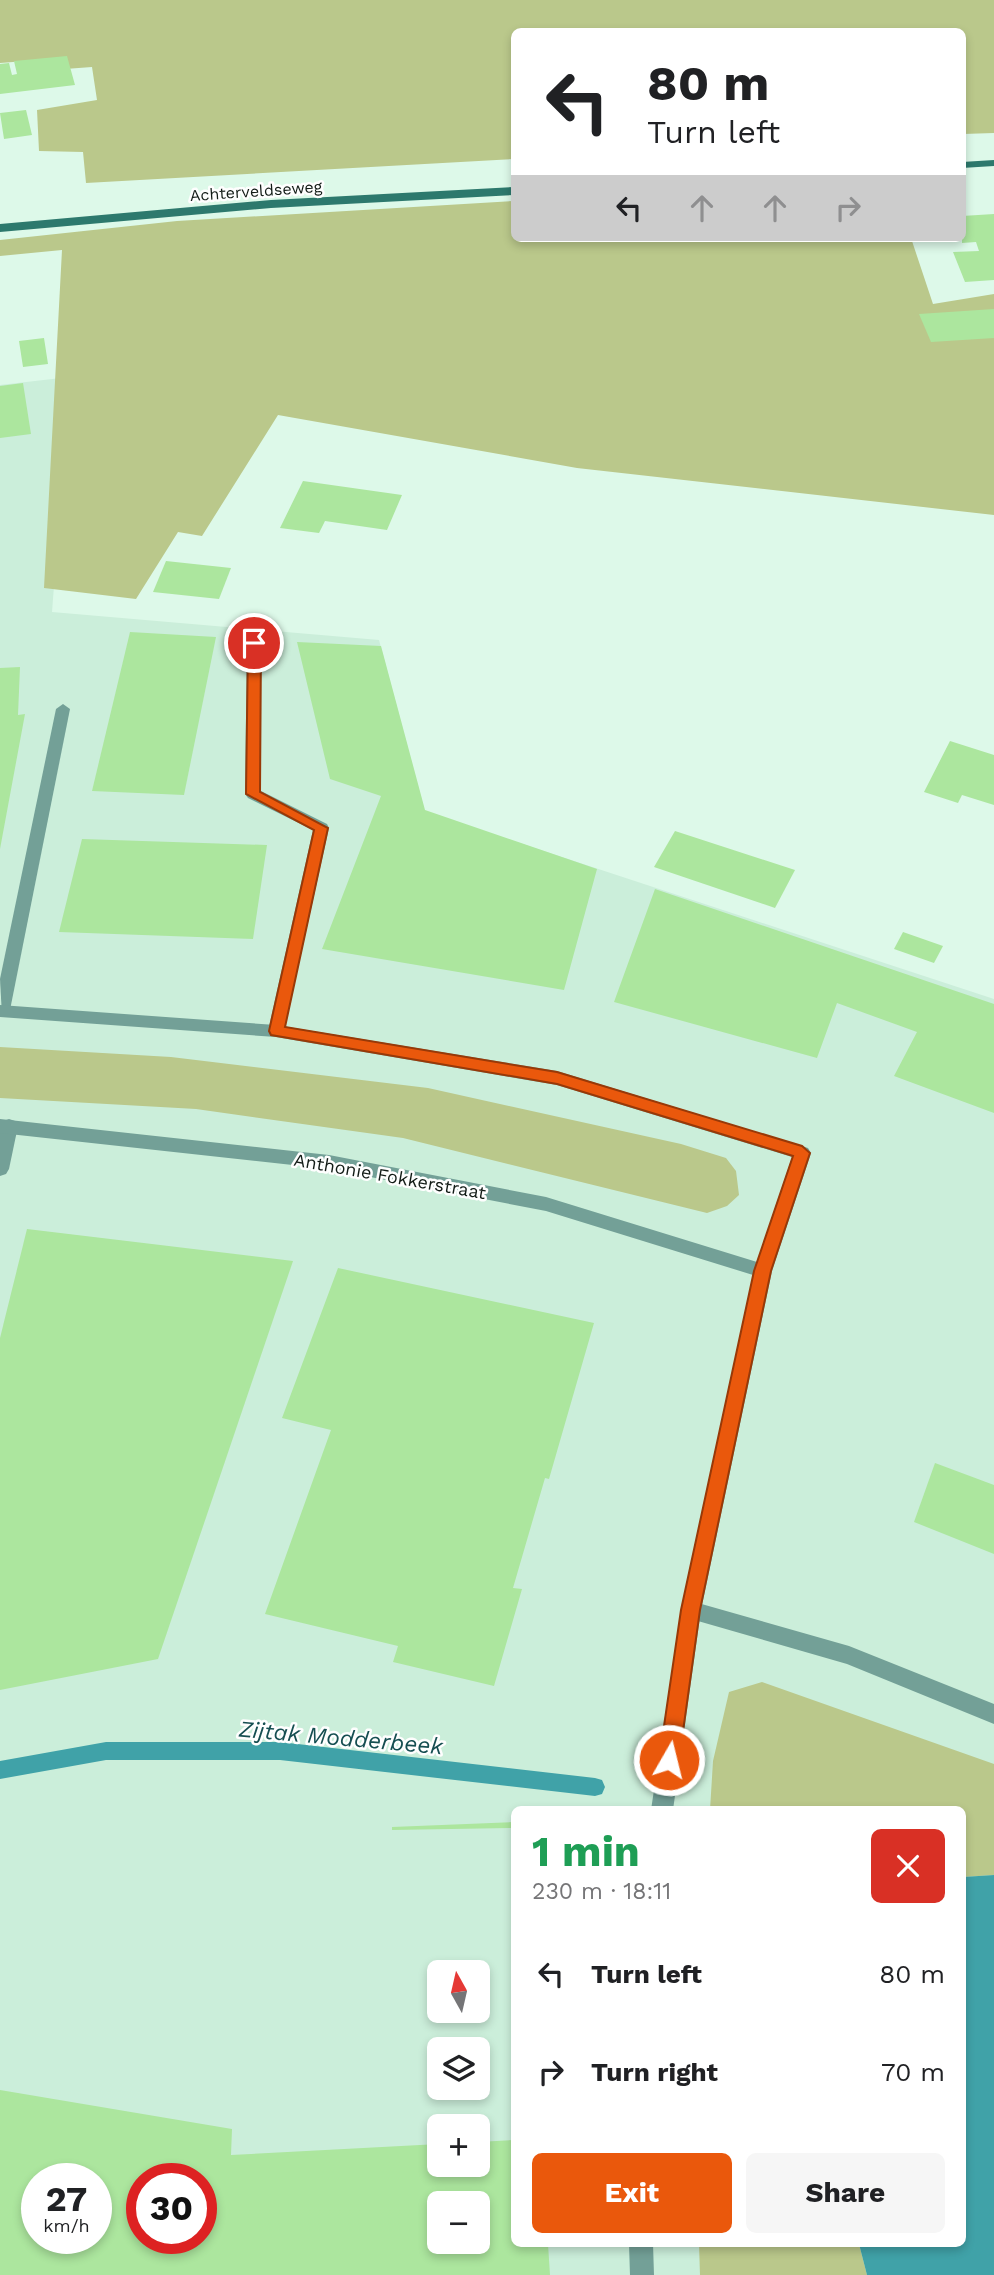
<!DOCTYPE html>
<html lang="en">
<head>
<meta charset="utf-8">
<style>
  :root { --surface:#fff; --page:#f6f6f6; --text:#202124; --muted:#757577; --accent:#ea580c }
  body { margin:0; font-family:"Work Sans",sans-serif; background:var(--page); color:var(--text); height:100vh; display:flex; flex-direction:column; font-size:26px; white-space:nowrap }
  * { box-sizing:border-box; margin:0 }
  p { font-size:23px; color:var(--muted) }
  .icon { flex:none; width:38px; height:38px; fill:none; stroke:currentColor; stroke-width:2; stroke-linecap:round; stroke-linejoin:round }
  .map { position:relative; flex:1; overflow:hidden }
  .side { position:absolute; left:511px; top:1806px; width:455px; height:441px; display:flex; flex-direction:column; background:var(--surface); border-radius:10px; box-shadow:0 4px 10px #0003 }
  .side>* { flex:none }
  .hud { position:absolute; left:511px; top:28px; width:455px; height:214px; border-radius:10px; box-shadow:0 4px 10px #0003; background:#fff; color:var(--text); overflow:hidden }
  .needle { width:46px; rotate:352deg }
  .buttons { position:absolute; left:427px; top:1960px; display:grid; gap:14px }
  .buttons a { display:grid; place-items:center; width:63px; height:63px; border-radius:10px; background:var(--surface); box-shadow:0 4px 10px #0003; font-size:35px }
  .speed { position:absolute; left:21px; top:2163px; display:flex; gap:14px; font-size:35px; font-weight:700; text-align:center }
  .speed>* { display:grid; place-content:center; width:91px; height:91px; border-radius:50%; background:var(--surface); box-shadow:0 4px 10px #0003; line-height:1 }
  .speed small { font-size:18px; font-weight:400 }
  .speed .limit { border:10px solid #d22; background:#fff; color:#111 }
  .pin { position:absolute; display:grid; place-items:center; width:60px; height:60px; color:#fff; margin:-30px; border:4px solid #fff; border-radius:50%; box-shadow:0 2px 7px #0007 }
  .me { position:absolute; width:77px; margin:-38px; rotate:8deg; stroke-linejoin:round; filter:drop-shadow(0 0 5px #0008) }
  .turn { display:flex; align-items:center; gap:24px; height:147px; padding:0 21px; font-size:32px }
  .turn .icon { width:91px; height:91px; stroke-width:2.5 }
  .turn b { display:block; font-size:49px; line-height:60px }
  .lanes { display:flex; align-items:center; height:66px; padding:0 21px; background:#0003; justify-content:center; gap:35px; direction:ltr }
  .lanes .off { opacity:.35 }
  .round { display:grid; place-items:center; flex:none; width:74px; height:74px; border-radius:10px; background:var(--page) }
  .head { display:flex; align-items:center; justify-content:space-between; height:119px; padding:0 21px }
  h1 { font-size:42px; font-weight:700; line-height:52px; color:#1e9e55 }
  .button { display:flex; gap:14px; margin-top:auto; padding:14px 21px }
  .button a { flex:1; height:80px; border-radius:10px; background:var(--accent); color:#fff; font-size:28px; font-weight:700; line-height:80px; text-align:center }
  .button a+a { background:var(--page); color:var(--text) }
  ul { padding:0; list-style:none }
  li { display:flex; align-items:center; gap:21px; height:98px; padding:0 21px }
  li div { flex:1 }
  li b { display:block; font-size:26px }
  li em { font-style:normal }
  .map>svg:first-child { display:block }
</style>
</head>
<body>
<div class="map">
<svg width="994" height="2275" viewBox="0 0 994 2275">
  <rect width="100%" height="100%" fill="#ddf9e9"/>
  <path fill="#cbeeda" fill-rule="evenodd" d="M70 377 52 612 379 640 425 812 994 999V2275H0V385ZM514 1810H962V2244H514ZM439 1972H478V2011H439ZM439 2049H478V2088H439ZM439 2126H478V2165H439ZM37 2179H96V2238H37ZM142 2179H201V2238H142ZM439 2203H478V2242H439Z"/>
  <g fill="#bac88b">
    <polygon points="0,0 994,0 994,133 963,134 962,32 514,32 514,159 86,183 83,152 39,151 37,110 97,100 92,67 65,69 64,58 0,63"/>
    <polygon points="514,201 514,238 911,238 933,304 994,294 994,515 577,468 278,415 202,536 178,532 136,599 44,588 62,250 0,256 0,240 177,221"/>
    <polygon points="0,1047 171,1057 428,1088 681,1144 726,1158 736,1171 739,1195 727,1206 707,1213 403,1138 196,1109 0,1098"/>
    <polygon points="762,1682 994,1764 994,1875 963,1877 962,1810 710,1810 713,1761 729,1692"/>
    <polygon points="699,2244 859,2244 867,2275 700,2275"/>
  </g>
  <polygon fill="#40a2a8" points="994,1875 994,2275 867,2275 859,2244 962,2244 963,1877"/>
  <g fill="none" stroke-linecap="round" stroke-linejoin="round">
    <polygon fill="#40a2a8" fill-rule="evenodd" points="106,1742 280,1742 595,1778 602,1780 605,1787 602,1794 595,1796 280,1760 106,1760 0,1779 0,1761"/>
  </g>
  <g fill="#ace69e" fill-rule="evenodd">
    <polygon points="67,56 75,85 0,94 0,64 9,63 12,75 17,74 14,61"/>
    <polygon points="26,110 32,135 4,139 0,113"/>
    <polygon points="994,214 994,280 965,282 953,252 979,251 976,242 962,243 962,216"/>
    <polygon points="994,309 994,338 931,342 919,314"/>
    <polygon points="44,338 48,364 23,367 19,341"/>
    <polygon points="23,383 31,434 0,438 0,386"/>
    <polygon points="303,481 402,495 387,530 325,521 319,533 280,528"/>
    <polygon points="166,561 231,568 219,599 153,592"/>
    <polygon points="130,632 216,637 184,795 92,791"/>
    <polygon points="297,642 381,646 425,810 597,869 564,990 322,949 381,796 330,779"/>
    <polygon points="20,667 18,715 25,714 0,849 0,668"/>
    <polygon points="950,741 994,755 994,805 962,795 958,803 924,792"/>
    <polygon points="675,831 795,870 775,908 654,867"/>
    <polygon points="82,839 267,845 253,939 59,932"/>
    <polygon points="655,889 994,1004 994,1113 894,1076 917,1032 837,1003 817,1058 614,1002"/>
    <polygon points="903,932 943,946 934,963 894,949"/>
    <polygon points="27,1229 293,1261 158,1659 0,1690 0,1338"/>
    <polygon points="338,1268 594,1323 549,1479 545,1478 513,1588 522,1589 494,1686 393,1662 398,1646 265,1614 331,1430 282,1418"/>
    <polygon points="935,1463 994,1485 994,1554 914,1522"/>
    <polygon points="514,1822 514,1828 392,1830 392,1827"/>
    <path d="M0 2090 232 2129 231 2155 439 2144V2165H478V2142L514 2140V2244H548L550 2275H0ZM37 2179H96V2238H37ZM142 2179H201V2238H142ZM439 2203H478V2242H439Z"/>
  </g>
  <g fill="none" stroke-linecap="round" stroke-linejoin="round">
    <g fill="#73a097" fill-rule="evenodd">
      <polygon points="254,638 261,643 261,791 327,824 329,828 284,1031 276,1037 268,1031 313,830 248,798 245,794 247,643"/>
      <polygon points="63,704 70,709 10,1010 2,1016 0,979 56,709"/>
      <polygon points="9,1119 15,1121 18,1126 9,1169 6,1174 0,1176 0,1127 3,1121"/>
      <polygon points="691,1601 849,1646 994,1704 994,1724 847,1664 684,1617 681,1610 684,1603"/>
    </g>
    <g fill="#73a097" fill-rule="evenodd">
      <polygon points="0,1005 276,1025 557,1071 808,1148 811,1153 772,1271 701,1610 673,1810 651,1810 681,1610 753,1275 546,1211 329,1169 0,1133 0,1119 329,1155 546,1197 757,1262 792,1157 557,1085 276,1037 0,1017"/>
      <polygon points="629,2244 653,2244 654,2275 630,2275"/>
    </g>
    <g fill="#2d796d" fill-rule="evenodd">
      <polygon points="994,160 994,166 962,168 962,162"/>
      <polygon points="514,187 514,195 271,208 0,232 0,224 271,200"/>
    </g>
  </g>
  <polygon fill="#ea580c" stroke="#983908" stroke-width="2" points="254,639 261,643 260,792 328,828 285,1027 557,1072 802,1146 810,1153 771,1271 700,1610 679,1760 676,1766 669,1769 662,1766 659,1760 681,1610 754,1271 793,1156 557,1084 271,1035 269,1031 314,830 246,794 248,643"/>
  <g text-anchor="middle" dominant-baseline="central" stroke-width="5" stroke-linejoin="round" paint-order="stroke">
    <g font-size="16" fill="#111a15" stroke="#fefefe">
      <text transform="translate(256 191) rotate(-4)">Achterveldseweg</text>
    </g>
    <g font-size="18" fill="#111a15" stroke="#fefefe">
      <text transform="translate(390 1176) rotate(10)">Anthonie Fokkerstraat</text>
    </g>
    <g font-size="23" font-style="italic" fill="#154e51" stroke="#fefefe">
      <text transform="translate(341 1738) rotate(5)">Zijtak Modderbeek</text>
    </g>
  </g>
</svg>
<div class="buttons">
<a><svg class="needle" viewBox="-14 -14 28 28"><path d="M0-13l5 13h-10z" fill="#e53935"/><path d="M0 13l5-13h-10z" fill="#757577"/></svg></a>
<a><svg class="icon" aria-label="layers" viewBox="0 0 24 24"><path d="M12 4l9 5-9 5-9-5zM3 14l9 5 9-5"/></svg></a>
<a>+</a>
<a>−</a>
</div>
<div class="speed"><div>27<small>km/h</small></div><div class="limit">30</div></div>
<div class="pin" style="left:254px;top:643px;background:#d93025"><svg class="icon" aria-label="arrive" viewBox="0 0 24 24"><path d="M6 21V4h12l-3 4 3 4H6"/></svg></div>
<svg class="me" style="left:669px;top:1760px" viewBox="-20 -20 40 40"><circle r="17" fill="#ea580c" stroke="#fff" stroke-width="3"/><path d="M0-11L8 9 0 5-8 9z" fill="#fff"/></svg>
<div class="hud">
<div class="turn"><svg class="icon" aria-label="left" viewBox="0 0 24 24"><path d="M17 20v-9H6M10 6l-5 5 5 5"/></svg><div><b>80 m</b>Turn left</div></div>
<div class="lanes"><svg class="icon" aria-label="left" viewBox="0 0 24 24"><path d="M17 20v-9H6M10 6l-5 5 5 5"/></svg><svg class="icon off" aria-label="ahead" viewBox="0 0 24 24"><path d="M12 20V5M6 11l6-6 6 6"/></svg><svg class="icon off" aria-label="ahead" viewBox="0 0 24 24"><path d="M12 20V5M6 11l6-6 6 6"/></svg><svg class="icon off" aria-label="right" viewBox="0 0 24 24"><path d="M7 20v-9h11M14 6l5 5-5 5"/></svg></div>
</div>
<section class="side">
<div class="head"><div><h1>1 min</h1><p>230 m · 18:11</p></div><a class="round" style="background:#d93025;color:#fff"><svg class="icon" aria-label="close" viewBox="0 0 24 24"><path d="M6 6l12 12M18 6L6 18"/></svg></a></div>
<ul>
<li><svg class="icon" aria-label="left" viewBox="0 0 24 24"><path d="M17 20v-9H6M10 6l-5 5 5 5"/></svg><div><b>Turn left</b></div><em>80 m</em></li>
<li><svg class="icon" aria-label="right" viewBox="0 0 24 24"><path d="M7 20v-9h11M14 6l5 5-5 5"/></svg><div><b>Turn right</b></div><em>70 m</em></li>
</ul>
<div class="button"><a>Exit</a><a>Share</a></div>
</section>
</div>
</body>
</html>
